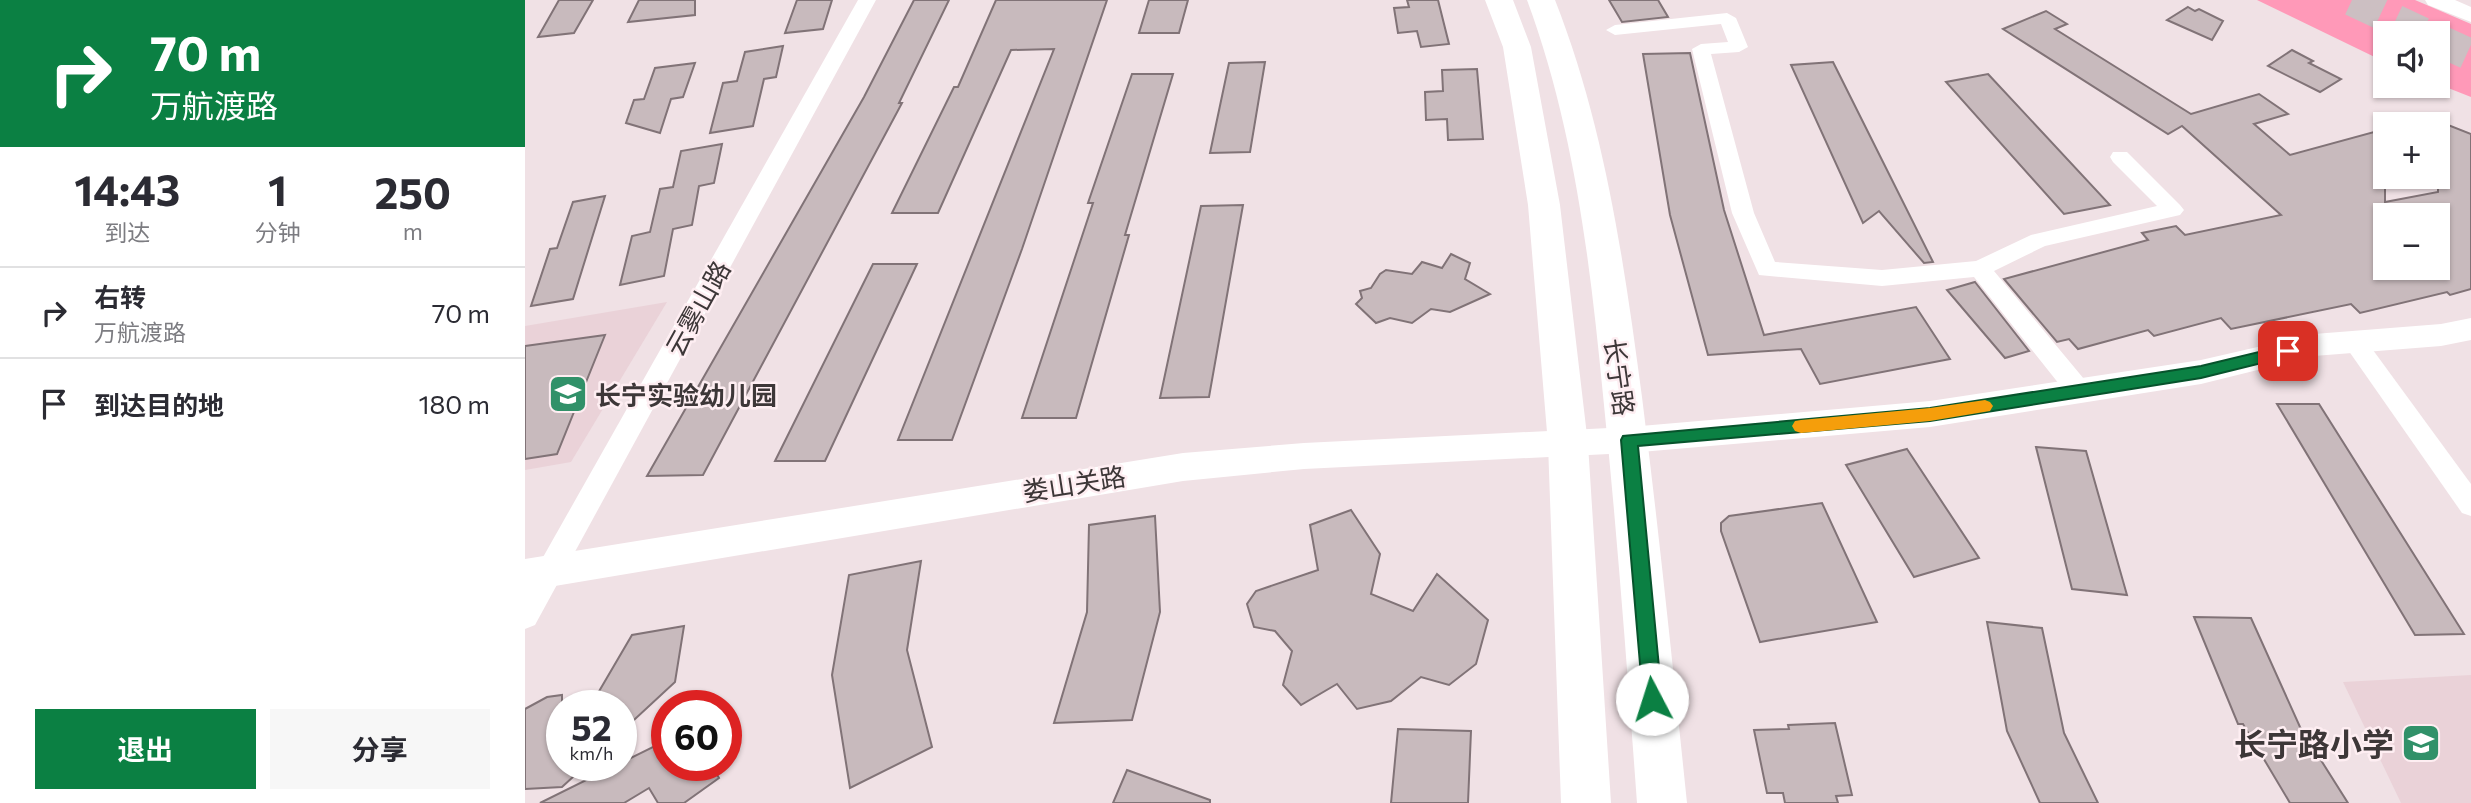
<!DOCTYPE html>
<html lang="zh">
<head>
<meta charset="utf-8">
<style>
  :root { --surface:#fff; --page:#f7f7f7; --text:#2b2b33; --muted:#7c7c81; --line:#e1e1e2; --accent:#0b8043 }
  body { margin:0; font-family:Commissioner,"Noto Sans SC",sans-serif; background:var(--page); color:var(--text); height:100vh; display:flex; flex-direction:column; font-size:26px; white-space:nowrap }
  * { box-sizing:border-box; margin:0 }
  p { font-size:23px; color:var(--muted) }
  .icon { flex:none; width:38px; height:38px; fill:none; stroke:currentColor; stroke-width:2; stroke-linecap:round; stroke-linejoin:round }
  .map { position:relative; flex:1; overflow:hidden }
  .details { display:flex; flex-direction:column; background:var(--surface); width:525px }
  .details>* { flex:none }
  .top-card { background:#0b8043; color:#fff; overflow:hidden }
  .controls { position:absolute; left:1848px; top:21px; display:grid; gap:14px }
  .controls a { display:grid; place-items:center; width:77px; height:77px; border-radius:0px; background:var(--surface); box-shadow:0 2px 5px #0004; font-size:35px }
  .speed { position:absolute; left:21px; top:690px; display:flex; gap:14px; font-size:35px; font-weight:700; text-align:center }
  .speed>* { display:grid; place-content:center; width:91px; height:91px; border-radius:50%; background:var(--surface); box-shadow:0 2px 5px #0004; line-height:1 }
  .speed small { font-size:18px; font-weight:400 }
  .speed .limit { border:10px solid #d22; background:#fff; color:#111 }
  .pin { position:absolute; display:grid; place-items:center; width:60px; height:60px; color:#fff; margin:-30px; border-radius:14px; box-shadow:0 4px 10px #0006 }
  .me { position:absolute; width:77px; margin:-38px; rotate:355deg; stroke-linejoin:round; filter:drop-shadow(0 0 5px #0008) }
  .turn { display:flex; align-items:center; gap:24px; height:147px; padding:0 35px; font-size:32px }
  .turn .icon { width:91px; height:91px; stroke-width:2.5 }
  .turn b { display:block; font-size:49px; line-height:60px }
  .eta { display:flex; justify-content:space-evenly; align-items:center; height:119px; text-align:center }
  .eta b { font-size:42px; font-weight:700; line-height:49px }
  .button { display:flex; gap:14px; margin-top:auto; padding:14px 35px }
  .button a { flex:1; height:80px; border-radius:0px; background:var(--accent); color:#fff; font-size:28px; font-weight:700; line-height:80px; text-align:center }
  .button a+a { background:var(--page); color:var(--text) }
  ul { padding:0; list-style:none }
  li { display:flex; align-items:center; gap:21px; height:91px; padding:0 35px; border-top:2px solid var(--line) }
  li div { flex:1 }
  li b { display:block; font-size:26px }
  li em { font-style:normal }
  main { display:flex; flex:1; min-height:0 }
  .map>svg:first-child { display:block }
</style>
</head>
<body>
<main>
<section class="details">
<div class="top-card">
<div class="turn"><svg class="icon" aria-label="right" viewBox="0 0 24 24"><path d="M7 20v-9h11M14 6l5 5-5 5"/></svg><div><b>70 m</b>万航渡路</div></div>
</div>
<div class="eta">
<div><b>14:43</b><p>到达</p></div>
<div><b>1</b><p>分钟</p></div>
<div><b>250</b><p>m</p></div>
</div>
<ul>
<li><svg class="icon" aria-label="right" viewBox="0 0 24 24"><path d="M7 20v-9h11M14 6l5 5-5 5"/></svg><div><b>右转</b><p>万航渡路</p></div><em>70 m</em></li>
<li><svg class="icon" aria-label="arrive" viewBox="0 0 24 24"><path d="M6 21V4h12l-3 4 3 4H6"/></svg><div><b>到达目的地</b></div><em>180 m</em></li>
</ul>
<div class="button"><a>退出</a><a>分享</a></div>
</section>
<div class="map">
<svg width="1946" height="803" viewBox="0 0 1946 803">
  <rect width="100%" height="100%" fill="#f0e1e5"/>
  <g fill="#ead2d8">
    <polygon points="142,302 46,462 0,470 0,326"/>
    <polygon points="1946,675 1946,803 1876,803 1818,682"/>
  </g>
  <polygon fill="#ff99b8" points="1732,0 1890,0 1946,24 1946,97 1913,84 1913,33 1860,33 1860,62"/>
  <g fill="#c8babd" stroke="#817377" stroke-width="2" fill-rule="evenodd">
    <polygon points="34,0 68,0 49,33 13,37"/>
    <polygon points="114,0 170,0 170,15 103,22"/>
    <polygon points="272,0 307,0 298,29 260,33"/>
    <polygon points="389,0 424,0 374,103 377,103 178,475 122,476 339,97"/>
    <polygon points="471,0 582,0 497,249 427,440 373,440 529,49 486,50 413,213 367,213 429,87 433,87"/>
    <polygon points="624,0 663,0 654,33 614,33"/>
    <polygon points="882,0 913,0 924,44 896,47 892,31 873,33 869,8 884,7"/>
    <polygon points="1084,0 1133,0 1143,17 1097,22"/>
    <polygon points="1663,7 1670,11 1674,9 1698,21 1687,40 1642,20"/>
    <path d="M1521 11 1542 24 1530 29 1666 114 1734 94 1763 114 1729 124 1765 155 1860 129V202L1913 192V121L1946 134V289L1925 295 1922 292 1835 313 1826 304 1706 329 1696 318 1629 336 1623 330 1553 349 1544 339 1532 342 1479 279 1623 240 1617 233 1651 226 1660 235 1756 215 1657 126 1643 134 1478 29ZM1860 215H1913V268H1860Z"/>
    <polygon points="258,46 251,77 239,79 228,126 185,133 198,83 212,81 220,52"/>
    <polygon points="1767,50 1788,61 1784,63 1816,79 1795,92 1743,66"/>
    <polygon points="1165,53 1199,210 1239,335 1391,307 1425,359 1295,384 1276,349 1183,355 1145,215 1118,54"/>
    <polygon points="740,62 725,152 685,153 704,63"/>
    <polygon points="1308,62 1408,262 1399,263 1354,211 1338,223 1266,65"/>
    <polygon points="170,63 158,97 146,99 135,133 101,123 109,100 119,99 130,68"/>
    <polygon points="952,69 958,139 923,140 922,119 901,120 900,92 918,91 917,70"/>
    <polygon points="607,74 648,74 600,235 604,235 551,418 497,418 568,203 563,203"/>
    <polygon points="1463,74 1585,205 1539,214 1421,82"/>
    <polygon points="197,144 189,183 174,186 167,225 148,229 139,276 95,285 107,236 125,232 135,189 148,187 156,151"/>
    <polygon points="80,196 48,299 6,306 25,249 32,248 48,202"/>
    <polygon points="718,205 684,397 635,398 676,206"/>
    <polygon points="926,254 945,263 940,279 965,294 925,312 906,309 887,323 865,318 851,323 831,304 837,298 835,291 846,288 855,274 861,270 887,274 897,262 917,268"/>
    <polygon points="348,264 392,264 300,461 250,461"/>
    <polygon points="1450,282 1504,351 1480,358 1422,290"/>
    <polygon points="80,335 32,454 0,459 0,346"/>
    <polygon points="1752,404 1794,404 1939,634 1890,635"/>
    <polygon points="1511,447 1561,451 1602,595 1547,589"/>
    <polygon points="1382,449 1454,558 1389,577 1321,465"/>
    <polygon points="1297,503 1352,622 1235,642 1196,531 1196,523 1204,516"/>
    <polygon points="826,510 855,554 846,594 888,611 912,574 963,620 951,664 924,685 896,677 866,701 832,709 812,684 776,705 758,685 767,651 750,631 729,627 722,604 731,591 793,570 785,525"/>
    <polygon points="630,516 635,612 607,720 529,723 562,612 564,525"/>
    <polygon points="396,561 382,650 407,747 325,788 307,675 324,575"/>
    <polygon points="1669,617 1726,618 1775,727 1823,803 1765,803 1718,724 1713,724"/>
    <polygon points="1462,622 1517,628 1539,733 1573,803 1515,803 1482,731"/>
    <polygon points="159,626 150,682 96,732 96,705 66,705 107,635"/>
    <polygon points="37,695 37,765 61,765 37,787 0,789 0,709 22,697"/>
    <polygon points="1310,723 1327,795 1311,796 1313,803 1260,803 1258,793 1242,793 1229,730 1264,729 1263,725"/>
    <polygon points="873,729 946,731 943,803 866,803"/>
    <polygon points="142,740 142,765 186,765 194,778 159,803 133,803 124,788 99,803 15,803"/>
    <polygon points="602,770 685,800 685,803 588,803"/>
  </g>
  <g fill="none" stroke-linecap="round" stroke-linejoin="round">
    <g stroke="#ccbfc2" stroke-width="32" stroke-dasharray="32 16" stroke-linecap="butt">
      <polyline points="1827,0 1897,33"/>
      <polyline points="1913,40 1946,55"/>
    </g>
    <g fill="#fff" fill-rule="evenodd">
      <polygon points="333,0 351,0 10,625 0,629 0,589"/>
      <polygon points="1202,13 1211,18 1223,47 1214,52 1186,54 1229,213 1250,262 1357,270 1451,261 1506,235 1632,206 1588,162 1585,157 1588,152 1602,152 1655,205 1659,210 1655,215 1520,246 1469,271 1564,385 1567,392 1564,399 1555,402 1546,399 1449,277 1357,286 1234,275 1207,213 1167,49 1176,44 1203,42 1196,24 1090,35 1081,30 1090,25"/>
      <polygon points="1829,332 1837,335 1946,484 1946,516 1937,513 1821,347 1817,341 1821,335"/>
    </g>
    <g fill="#fff" fill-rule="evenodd">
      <polygon points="1900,0 1930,0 1946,7 1946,22 1903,5"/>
      <polygon points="1946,318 1946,340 1916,346 1789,356 1676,384 1405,427 1104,453 779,469 658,481 0,591 0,559 658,453 779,443 1104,427 1405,401 1676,360 1789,334 1916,324"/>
    </g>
    <g fill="#fff" fill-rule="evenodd">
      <polygon points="960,0 988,0 1006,47 1035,205 1063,444 1086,803 1036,803 1023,444 1003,205 978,47"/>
      <path d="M1002 0H1030C1080 127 1099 262 1117 397 1134 532 1148 668 1162 803H1112C1102 667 1092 531 1078 395 1065 261 1049 127 1002 0Z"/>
    </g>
  </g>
  <polygon fill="#0b8043" stroke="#07532c" stroke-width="2" points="1763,345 1771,351 1769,355 1676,378 1405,421 1113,446 1137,699 1134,706 1127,708 1120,706 1118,699 1096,440 1098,436 1405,408 1676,366"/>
  <polygon fill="#f59e0b" points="1460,400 1465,402 1468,406 1465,411 1405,421 1276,433 1270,431 1267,426 1270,421 1276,420 1405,408"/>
  <defs>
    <g id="school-square" transform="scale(2.0125)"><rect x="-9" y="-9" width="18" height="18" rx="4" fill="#319169" stroke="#feeef2"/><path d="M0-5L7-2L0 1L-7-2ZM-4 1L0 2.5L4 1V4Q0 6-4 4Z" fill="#fff"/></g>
  </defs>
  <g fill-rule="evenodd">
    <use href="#school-square" x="43" y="394"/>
    <use href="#school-square" x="1896" y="743"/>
  </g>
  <g text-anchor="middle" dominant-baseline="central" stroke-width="5" stroke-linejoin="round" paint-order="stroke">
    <g font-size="26" fill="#3d3738" stroke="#feeef2">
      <text transform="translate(172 308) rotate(-61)">云雾山路</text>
      <text transform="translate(1095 377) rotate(82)">长宁路</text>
      <text transform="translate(549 483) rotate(-9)">娄山关路</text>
    </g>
    <g font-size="26" font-weight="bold" fill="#3d3738" stroke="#feeef2" text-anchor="start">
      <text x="70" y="394">长宁实验幼儿园</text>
    </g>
    <g font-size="32" font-weight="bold" fill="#3d3738" stroke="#feeef2" text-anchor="end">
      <text x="1869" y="743">长宁路小学</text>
    </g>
  </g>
</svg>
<div class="controls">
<a><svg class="icon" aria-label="sound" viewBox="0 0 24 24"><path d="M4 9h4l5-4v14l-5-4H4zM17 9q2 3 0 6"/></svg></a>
<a>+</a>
<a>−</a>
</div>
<div class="speed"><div>52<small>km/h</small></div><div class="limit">60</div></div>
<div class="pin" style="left:1763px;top:351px;background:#d93025"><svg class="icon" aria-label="arrive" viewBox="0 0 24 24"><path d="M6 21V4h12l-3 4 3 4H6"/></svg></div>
<svg class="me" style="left:1127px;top:699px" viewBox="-20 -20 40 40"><circle r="19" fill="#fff"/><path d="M0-13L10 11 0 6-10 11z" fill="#0b8043"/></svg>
</div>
</main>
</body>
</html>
